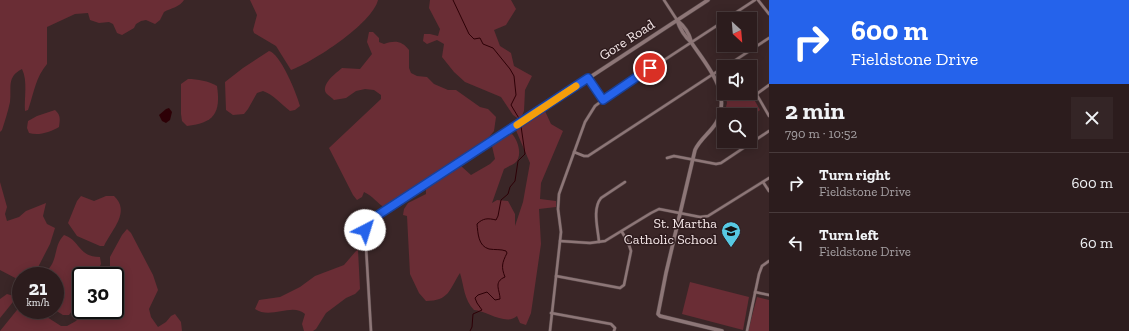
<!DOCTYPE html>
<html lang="en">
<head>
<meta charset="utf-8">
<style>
  :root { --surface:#2c1c1d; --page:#342526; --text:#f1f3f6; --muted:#a6a1a4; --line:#483a3b }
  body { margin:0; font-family:"Zilla Slab",serif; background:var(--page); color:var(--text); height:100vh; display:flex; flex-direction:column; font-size:15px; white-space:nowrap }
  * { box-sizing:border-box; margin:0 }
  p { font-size:13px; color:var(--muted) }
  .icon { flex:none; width:22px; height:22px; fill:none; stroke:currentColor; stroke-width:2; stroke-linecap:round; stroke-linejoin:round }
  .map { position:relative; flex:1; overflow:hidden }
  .side { display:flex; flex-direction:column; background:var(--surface); width:360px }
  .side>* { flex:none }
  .banner { background:#2563eb; color:#fff; overflow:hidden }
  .needle { width:26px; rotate:154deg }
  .fabs { position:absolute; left:717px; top:12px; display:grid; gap:8px }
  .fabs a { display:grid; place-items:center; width:40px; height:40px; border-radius:0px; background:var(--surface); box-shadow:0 2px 10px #0003,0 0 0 1px var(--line); font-size:20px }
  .speed { position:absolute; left:12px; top:267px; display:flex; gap:8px; font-size:20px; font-weight:700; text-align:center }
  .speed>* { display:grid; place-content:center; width:52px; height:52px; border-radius:50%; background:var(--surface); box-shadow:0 2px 10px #0003,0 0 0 1px var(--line); line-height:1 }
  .speed small { font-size:10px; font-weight:400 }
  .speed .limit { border:2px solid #111; border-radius:6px; background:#fff; color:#111 }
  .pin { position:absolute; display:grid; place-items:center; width:34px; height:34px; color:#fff; margin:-17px; border:2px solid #fff; border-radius:50%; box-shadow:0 1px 4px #0007 }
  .me { position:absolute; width:44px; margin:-22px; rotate:40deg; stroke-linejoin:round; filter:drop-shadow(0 0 3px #0008) }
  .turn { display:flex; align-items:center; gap:14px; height:84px; padding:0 16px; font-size:18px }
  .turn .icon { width:52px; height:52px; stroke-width:2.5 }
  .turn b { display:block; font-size:28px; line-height:34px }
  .round { display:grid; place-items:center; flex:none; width:42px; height:42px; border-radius:0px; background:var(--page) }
  .overview { display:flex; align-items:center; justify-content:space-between; height:68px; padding:0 16px }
  h1 { font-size:24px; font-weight:700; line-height:30px }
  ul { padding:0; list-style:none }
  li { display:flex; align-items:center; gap:12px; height:60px; padding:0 16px; border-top:1px solid var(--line) }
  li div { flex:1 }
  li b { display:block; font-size:15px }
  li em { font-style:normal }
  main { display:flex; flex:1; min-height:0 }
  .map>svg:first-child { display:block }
</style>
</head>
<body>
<main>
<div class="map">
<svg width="769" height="331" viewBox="0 0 769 331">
  <rect width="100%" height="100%" fill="#3a2627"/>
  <g fill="#6a2d35">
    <path d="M0 0H184C180 7 171 8 164 12L160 20 155 24 146 20 141 21 136 24 134 28 122 35 117 33 113 24 109 22 99 23 90 20 88 13 75 14 47 27V64C36 77 34 92 29 107L28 110 25 111C24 98 28 81 22 69 6 77 12 88 10 102 8 111 5 121 2 130L0 132Z"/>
    <path d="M250 0H378C372 24 313 62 291 70L276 46 254 33 253 30 257 15Z"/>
    <polygon points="430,0 511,0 516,9 506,25 494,30 500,46 511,53 514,66 532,76 525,90 524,111 520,120 513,115 501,97 465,82 454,72 442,57 444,44 437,40 427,44 423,41 424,34 430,34 438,36 440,29 429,8"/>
    <path d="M369 32H373L379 38V42L384 44C395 40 402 41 409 50V68L411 73 417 76 427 77 434 84 448 90H456L480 107 488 109 496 117 494 131 486 141 385 208C377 203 373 196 364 192L362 197 357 200 353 195 329 148 381 99V95L374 90 365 89 356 91 346 98 334 100C332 98 328 95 326 93 321 84 336 73 342 68L360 69 372 54 367 42Z"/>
    <path d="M269 51C280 53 297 94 300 106L295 110 290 111C281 104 274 95 263 91L257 93 248 109 244 114 233 115 226 110 225 82 243 68Z"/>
    <path d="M188 79C198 79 208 81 217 86 221 113 214 123 187 126L182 121 181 114V84Z"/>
    <polygon points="725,93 745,93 747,96 751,94 760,110 750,117 750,115 724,115 727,103"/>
    <path d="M544 109 551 124 563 131 541 183 540 199 556 201V207L539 209 541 244 531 313 526 325 520 323 517 316C506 326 487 311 474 310 464 300 464 286 460 273 449 290 449 301 426 301L419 293 410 274 407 216 403 215 404 209 408 203 426 194V188L458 166H461L471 175 490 164 495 159 492 146C497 140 505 135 512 134 518 140 523 156 515 163 512 165 507 167 504 169L492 203 497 200 508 201 515 214V226L523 202 530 163 515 128Z"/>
    <path d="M55 110C61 115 60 120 59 127 50 132 39 136 29 133L27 128 28 121 37 116Z"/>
    <polygon points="0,182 7,207 5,214 7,221 19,217 26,211 46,203 43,216 47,224 55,228 50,244 34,275 21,276 21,281 0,270"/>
    <path d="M81 196 94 201 106 196H114C131 212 112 229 104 246H100L77 236 68 223 77 201Z"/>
    <polygon points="127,229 131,233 153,275 158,290 149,309 151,317 158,327 166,322 171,316 175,314 181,322 182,331 0,331 21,305 21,310 36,310 61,326 67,326 76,321 85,310 115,310 115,276 107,276 110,267 110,257 122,235"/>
    <path d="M64 235C80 240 78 257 100 257L101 264 95 276H81V297L80 300 69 315H63L55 310V276H43C46 272 51 267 53 262 57 252 56 243 64 235Z"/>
    <path d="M358 250 360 289 355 294 346 298 326 313 316 329 313 331H304L302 324 305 314C292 302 271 320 255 309L259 300 280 297 300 287 315 276 344 265 356 251Z"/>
    <polygon points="690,282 749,297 743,330 682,314"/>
    <polygon points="7,294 17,297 0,318 0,299"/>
    <polygon points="757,297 769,300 769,331 748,331"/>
  </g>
  <polygon fill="#2d0006" points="169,108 172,112 170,120 166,123 162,121 159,115 166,109"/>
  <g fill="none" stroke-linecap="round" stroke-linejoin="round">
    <g stroke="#2d0006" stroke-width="1">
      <polyline points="453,0 469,34 474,39 480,38 483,44 493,48 510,69 514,76 516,95 511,105 520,120"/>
      <path d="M470 331 472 327 473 314 482 310 477 303 475 298 478 295 487 292 495 300 500 299C500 290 493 282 505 277 501 267 502 263 507 253L506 251C501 249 495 250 489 249 478 246 478 233 477 224 483 218 488 218 496 220L498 216 501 200 508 194 510 187 515 181 518 161 525 154 521 126"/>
    </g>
    <g stroke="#534344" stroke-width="3.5">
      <g id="street">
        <polyline points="664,0 677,20"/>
        <polyline points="758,0 769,14"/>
        <polyline points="726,19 755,0"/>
        <polyline points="725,67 769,38"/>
        <polyline points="588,78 603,100"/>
        <polyline points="769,85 758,93 757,95 769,116"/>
        <polyline points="574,152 584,156 588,156 724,67"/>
        <polyline points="667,158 674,156 716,164 721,163 769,131"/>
        <polyline points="763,182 769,191"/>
        <polyline points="367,223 365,230 371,331"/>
        <polyline points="560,241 590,243 605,241 651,213 659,209 700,217 708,216 769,178"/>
        <path d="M599 242C598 229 592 209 601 198L625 182"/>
        <polyline points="556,276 620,288 624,285 631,251 628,242 622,232"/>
        <polyline points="755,292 769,295"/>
        <polyline points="551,313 611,324 615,328 614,331"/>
        <polyline points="550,331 561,232 558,209 559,194 585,122 595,106 603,100 724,21"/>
        <polyline points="747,331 759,274 762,266 769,261"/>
      </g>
    </g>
    <g stroke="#534344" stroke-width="4.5">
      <g id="secondary">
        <path d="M677 20C680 29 684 36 691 42 707 66 733 93 716 123 710 133 700 139 695 150L666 273 658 314 660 316 722 331"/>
        <path d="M678 21C684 26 689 33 691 41"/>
        <polyline points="367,223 708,0"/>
      </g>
    </g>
    <use href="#street" stroke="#8d7677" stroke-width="2.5"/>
    <use href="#secondary" stroke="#8d7677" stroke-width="3.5"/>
  </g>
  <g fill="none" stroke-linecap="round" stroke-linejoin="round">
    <g stroke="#184099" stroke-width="10">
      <polyline id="route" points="365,230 369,221 588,78 603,100 650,68"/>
    </g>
    <use href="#route" stroke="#2563eb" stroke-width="7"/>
    <polyline stroke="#f59e0b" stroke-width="7" points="517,125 576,86"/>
  </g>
  <defs>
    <g id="school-pin" transform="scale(1)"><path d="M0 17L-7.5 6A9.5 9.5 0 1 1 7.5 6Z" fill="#57c9e3" stroke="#2f1c1e"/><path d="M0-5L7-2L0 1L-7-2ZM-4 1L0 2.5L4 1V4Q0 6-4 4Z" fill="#111"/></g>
  </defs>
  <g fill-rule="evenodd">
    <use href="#school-pin" x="731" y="231"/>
  </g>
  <g text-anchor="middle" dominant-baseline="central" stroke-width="3" stroke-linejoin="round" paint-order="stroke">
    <g font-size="14" fill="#f5e7e8" stroke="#2f1c1e">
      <text transform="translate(627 40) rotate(-33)">Gore Road</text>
    </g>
    <g font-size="14" fill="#f5e7e8" stroke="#2f1c1e" text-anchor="end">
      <text x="717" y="223">St. Martha<tspan x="717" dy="16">Catholic School</tspan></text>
    </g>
  </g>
</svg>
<div class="fabs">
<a><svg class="needle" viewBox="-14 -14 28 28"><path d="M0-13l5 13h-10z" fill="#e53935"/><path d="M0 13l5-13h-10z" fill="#a6a1a4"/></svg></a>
<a><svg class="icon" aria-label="sound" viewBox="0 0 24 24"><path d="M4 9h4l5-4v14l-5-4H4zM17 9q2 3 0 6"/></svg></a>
<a><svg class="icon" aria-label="search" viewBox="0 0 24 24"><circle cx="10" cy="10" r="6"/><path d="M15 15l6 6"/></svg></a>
</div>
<div class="speed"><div>21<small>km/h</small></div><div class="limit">30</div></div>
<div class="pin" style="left:650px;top:68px;background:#d93025"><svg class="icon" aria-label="arrive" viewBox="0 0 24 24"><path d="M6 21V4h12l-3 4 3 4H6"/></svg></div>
<svg class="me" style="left:365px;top:230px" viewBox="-20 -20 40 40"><circle r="19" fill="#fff"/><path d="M0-13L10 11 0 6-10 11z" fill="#2563eb"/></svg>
</div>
<section class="side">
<div class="banner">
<div class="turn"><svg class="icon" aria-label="right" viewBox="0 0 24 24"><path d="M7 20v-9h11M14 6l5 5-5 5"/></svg><div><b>600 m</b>Fieldstone Drive</div></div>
</div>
<div class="overview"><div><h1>2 min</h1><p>790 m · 10:52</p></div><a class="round"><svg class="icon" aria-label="close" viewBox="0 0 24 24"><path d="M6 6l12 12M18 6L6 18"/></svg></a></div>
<ul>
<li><svg class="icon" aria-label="right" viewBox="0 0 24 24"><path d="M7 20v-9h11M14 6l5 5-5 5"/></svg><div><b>Turn right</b><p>Fieldstone Drive</p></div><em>600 m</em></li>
<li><svg class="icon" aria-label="left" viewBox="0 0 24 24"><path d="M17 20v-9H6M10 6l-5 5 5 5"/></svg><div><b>Turn left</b><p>Fieldstone Drive</p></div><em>60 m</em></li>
</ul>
</section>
</main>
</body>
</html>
